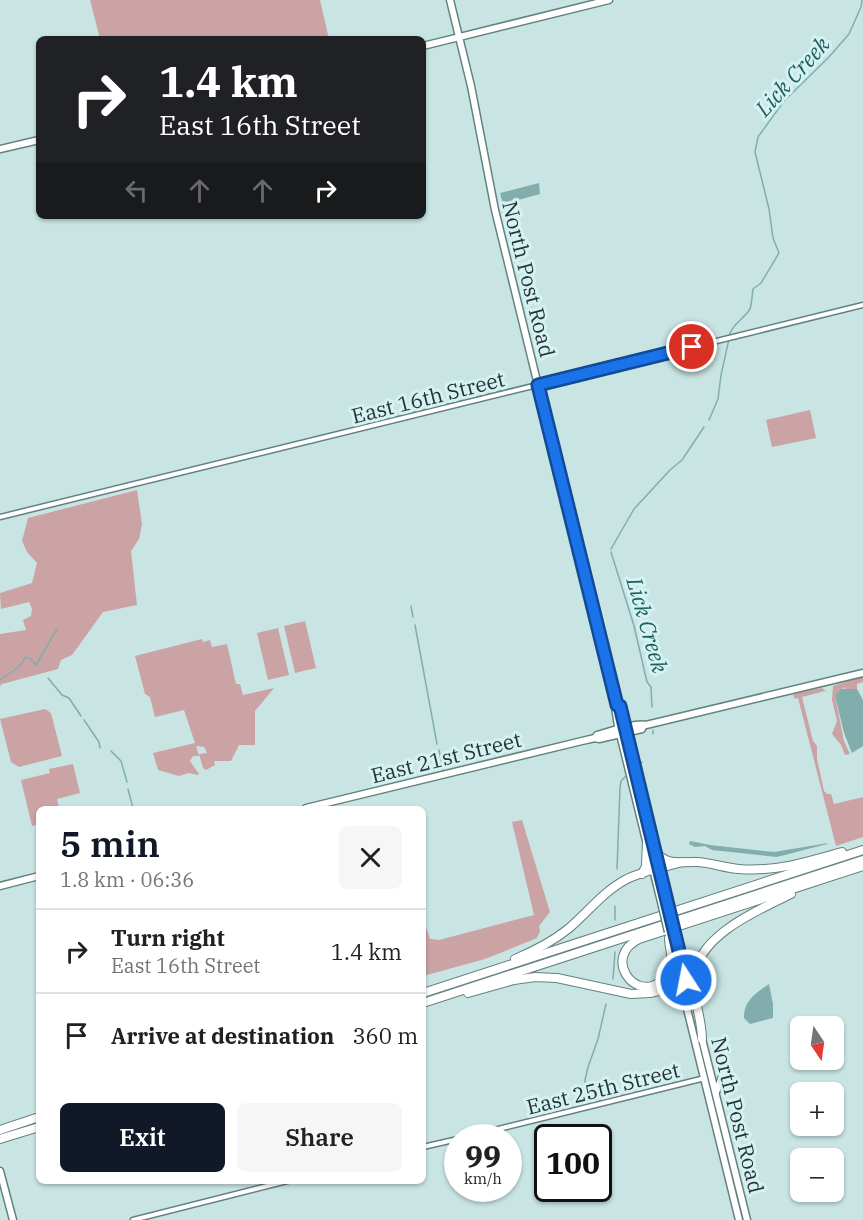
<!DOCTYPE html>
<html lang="en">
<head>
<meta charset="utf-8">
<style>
  :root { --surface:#fff; --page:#f6f6f6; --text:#202124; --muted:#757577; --line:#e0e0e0; --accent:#111827 }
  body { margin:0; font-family:"IBM Plex Serif",serif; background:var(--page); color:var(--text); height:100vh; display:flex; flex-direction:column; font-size:22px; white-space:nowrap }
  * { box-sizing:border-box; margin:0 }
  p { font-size:20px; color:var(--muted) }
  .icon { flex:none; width:33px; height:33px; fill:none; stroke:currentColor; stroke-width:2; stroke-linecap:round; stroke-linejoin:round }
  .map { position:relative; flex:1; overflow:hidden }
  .sheet { position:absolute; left:36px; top:806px; width:390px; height:378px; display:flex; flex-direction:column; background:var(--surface); border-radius:9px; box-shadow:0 2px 4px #0004 }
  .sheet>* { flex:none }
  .hud { position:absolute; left:36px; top:36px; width:390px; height:183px; border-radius:9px; box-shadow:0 2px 4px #0004; background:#202124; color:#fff; overflow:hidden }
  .needle { width:39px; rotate:167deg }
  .controls { position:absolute; left:790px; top:1016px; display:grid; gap:12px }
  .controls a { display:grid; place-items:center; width:54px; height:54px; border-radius:9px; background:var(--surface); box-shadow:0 2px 4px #0004; font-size:30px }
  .speed { position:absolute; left:444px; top:1124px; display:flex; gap:12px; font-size:30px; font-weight:700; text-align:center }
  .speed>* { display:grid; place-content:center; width:78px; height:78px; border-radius:50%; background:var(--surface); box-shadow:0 2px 4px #0004; line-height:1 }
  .speed small { font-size:15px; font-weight:400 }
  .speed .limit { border:3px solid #111; border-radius:9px; background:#fff; color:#111 }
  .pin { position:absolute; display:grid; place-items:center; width:51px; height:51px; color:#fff; margin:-26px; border:3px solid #fff; border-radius:50%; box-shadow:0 2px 6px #0007 }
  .me { position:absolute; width:66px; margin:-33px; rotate:349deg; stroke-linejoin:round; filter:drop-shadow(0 0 4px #0008) }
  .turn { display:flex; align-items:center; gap:21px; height:126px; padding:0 24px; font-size:27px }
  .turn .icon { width:78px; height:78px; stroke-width:2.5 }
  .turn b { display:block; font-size:42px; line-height:51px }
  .lanes { display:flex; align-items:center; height:57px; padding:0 24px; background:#0003; justify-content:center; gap:30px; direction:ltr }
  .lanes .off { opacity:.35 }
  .round { display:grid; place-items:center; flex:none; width:63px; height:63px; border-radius:9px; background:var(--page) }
  .summary { display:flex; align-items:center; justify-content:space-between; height:102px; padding:0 24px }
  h1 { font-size:36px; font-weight:600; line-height:45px; color:var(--accent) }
  .primary-button { display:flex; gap:12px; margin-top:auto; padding:12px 24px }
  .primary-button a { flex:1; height:69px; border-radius:9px; background:var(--accent); color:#fff; font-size:24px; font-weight:600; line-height:69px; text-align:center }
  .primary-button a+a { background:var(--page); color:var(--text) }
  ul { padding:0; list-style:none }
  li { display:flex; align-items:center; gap:18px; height:84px; padding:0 24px; border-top:2px solid var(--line) }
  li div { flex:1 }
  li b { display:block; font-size:22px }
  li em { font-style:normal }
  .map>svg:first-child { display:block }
</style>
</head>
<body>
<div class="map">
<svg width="863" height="1220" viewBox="0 0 863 1220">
  <rect width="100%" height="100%" fill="#c8e5e4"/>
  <g fill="#cba3a5">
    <polygon points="90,0 320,0 329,39 100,39"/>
    <polygon points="810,410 816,438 772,447 766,420"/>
    <polygon points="137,490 142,524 139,539 131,551 137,605 103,612 72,655 61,660 58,669 2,684 0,686 0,634 26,630 23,620 31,616 32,609 29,602 1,609 0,593 32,583 37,563 27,552 22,541 28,518"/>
    <polygon points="305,621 316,668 295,673 284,626"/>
    <polygon points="278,628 289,675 268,680 257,633"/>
    <polygon points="202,639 203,642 210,640 212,647 227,644 236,684 240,684 243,695 274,688 255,711 255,745 239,745 231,761 214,761 215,765 206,770 203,768 199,754 207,753 204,747 196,746 199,756 193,756 190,761 199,774 198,775 189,773 179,776 158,770 153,753 195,743 184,710 155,717 150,697 145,694 135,656"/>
    <polygon points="863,676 863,682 857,684 857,689 846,691 844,687 835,696 844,741 850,754 845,755 841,745 832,734 837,721 832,700 833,686"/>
    <polygon points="822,688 827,692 825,691 802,697 813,741 817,746 817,759 824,791 827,794 831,794 834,804 863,797 863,837 836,846 798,698 795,699 793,695 796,693"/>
    <polygon points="45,709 51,713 62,756 19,767 11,762 0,719"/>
    <polygon points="73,764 80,793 57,799 59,808 39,808 39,824 32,826 21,780 50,773 49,769"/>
    <polygon points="522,820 550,912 539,926 540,931 537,938 485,959 423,976 423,918 430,939 439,940 534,915 512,822"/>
  </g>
  <g fill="#81aead">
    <polygon points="539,183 540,194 503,204 500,193"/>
    <polygon points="841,689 857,689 863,700 863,746 852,753 844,733 836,700 835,696"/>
    <polygon points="690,841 710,845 774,852 828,843 827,844 777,857 712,850 705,846 695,847 689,844"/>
    <path d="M769 984 773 1004V1018L750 1024 744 1018C744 1000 756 993 769 984Z"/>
  </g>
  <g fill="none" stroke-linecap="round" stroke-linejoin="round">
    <g stroke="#81aead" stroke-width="1.5">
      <path d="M729 336C732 324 744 319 750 309 752 303 752 295 753 289L761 283 779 253 773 238 769 209 755 152 758 137 784 101 829 57 849 34 861 7 862 0"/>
      <polyline points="709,420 718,399 721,375 729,339"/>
      <polyline points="611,549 634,509 670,470 682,460 704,427"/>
      <polyline points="611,552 634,626 647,682 651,687 652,707"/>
      <polyline points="411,606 413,617"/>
      <polyline points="415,625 437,744"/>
      <polyline points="48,678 62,695 69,698 81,716"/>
      <polyline points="0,680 19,667 26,657 31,659 36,665 57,629"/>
      <polyline points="84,720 99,742 100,748"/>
      <polyline points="653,734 653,730"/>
      <polyline points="439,750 443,770"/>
      <polyline points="111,751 121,761 127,782"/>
      <polyline points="640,764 642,762"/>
      <polyline points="128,789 133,808"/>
      <polyline points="617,869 620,788 621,781 626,776"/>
      <polyline points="615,920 615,906"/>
      <polyline points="613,979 615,952"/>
      <polyline points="584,1102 585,1080 588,1067 598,1039 606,1004"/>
    </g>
    <g stroke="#658080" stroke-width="7">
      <g id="minor">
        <polyline points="0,517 863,305"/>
        <polyline points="466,1137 705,1078"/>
        <polyline points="423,1147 458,1139"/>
        <polyline points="133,1220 291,1180"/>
      </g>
    </g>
    <g stroke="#658080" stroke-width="9">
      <g id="major">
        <polyline points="450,0 471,86 495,210 616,703 620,706 668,904"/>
        <polyline points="423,46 609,0"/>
        <polyline points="0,149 39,140"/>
        <polyline points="617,705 615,707 618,726 662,906"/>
        <polyline points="595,738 599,739 642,729 644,725"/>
        <path d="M306 808 582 741 595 738 597 735C609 732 635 722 646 725L863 673"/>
        <polyline points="0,886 39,876"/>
        <polyline points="675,930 693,1005"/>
        <polyline points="674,956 739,1220"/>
        <polyline points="701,1035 747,1220"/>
        <polyline points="716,1092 724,1072"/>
        <polyline points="0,1171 13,1220"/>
      </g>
    </g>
    <g stroke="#658080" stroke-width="10">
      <g id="highway">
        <path d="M656 852C669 867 680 861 698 862 712 863 725 868 739 869 775 872 808 862 842 852"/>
        <polyline points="642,874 646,866 647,842"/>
        <path d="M669 938C669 947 673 957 671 966 670 972 666 977 661 981 635 1003 602 957 639 939L863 866"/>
        <path d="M515 959C534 951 552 942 568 929 587 913 603 892 625 880 642 871 664 867 683 862"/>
        <polyline points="669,990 677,992 685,1001"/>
        <polyline points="423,993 863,850"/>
        <polyline points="468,993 514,980 535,977 557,978 631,994 650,993 681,986 685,982 686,977"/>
        <polyline points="423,1003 863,860"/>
        <path d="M702 1039C702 1019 693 999 694 979 696 936 758 910 791 894"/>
        <polyline points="0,1130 39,1117"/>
        <polyline points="0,1139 39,1127"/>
      </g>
    </g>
    <use href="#minor" stroke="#fff" stroke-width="4"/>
    <use href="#major" stroke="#fff" stroke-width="6"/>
    <use href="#highway" stroke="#fff" stroke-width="8"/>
    <g stroke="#658080" stroke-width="9" stroke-linecap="butt">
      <g id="major-bridge">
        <polyline points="668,904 675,930"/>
        <polyline points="662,906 668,932"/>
      </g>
    </g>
    <use href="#major-bridge" stroke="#fff" stroke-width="6"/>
  </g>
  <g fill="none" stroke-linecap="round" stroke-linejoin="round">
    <g stroke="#114b97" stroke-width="15">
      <polyline id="route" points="686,980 620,706 617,705 538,385 692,347"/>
    </g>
    <use href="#route" stroke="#1a73e8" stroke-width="10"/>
  </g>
  <g text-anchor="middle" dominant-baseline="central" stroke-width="6" stroke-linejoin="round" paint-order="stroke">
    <g font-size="21" fill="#283434" stroke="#d5f2f2">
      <text transform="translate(529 279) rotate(76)">North Post Road</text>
      <text transform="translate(428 397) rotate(-14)">East 16th Street</text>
      <text transform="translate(446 757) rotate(-14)">East 21st Street</text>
      <text transform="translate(603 1088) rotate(-14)">East 25th Street</text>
      <text transform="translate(738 1115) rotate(76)">North Post Road</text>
    </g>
    <g font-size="22" font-style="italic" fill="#1f5e5d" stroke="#d5f2f2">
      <text transform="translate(792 76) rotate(-48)">Lick Creek</text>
      <text transform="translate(648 625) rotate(74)">Lick Creek</text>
    </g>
  </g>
</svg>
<div class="controls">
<a><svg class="needle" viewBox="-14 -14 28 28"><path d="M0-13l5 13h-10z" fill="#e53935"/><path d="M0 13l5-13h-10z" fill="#757577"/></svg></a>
<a>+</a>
<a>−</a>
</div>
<div class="speed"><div>99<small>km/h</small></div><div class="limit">100</div></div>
<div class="pin" style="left:692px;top:347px;background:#d93025"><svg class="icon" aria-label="arrive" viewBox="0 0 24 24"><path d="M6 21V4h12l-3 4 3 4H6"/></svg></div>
<svg class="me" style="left:686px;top:980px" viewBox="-20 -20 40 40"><circle r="17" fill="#1a73e8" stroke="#fff" stroke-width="3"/><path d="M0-11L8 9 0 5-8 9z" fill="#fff"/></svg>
<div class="hud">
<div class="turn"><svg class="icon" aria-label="right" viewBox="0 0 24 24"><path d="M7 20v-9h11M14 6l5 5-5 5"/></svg><div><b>1.4 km</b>East 16th Street</div></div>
<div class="lanes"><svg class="icon off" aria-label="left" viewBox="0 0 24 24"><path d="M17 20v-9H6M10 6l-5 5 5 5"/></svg><svg class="icon off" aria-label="ahead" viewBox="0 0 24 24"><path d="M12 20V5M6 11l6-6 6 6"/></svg><svg class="icon off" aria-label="ahead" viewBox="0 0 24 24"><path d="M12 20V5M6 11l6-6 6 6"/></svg><svg class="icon" aria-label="right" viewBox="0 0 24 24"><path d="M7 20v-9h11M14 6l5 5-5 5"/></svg></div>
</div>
<section class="sheet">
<div class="summary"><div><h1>5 min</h1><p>1.8 km · 06:36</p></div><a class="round"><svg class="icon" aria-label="close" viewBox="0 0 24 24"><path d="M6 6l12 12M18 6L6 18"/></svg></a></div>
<ul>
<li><svg class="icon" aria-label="right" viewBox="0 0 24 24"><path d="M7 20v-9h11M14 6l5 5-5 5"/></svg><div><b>Turn right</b><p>East 16th Street</p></div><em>1.4 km</em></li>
<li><svg class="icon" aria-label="arrive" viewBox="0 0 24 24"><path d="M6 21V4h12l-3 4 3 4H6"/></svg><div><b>Arrive at destination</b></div><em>360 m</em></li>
</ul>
<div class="primary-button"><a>Exit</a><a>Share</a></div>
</section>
</div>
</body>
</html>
